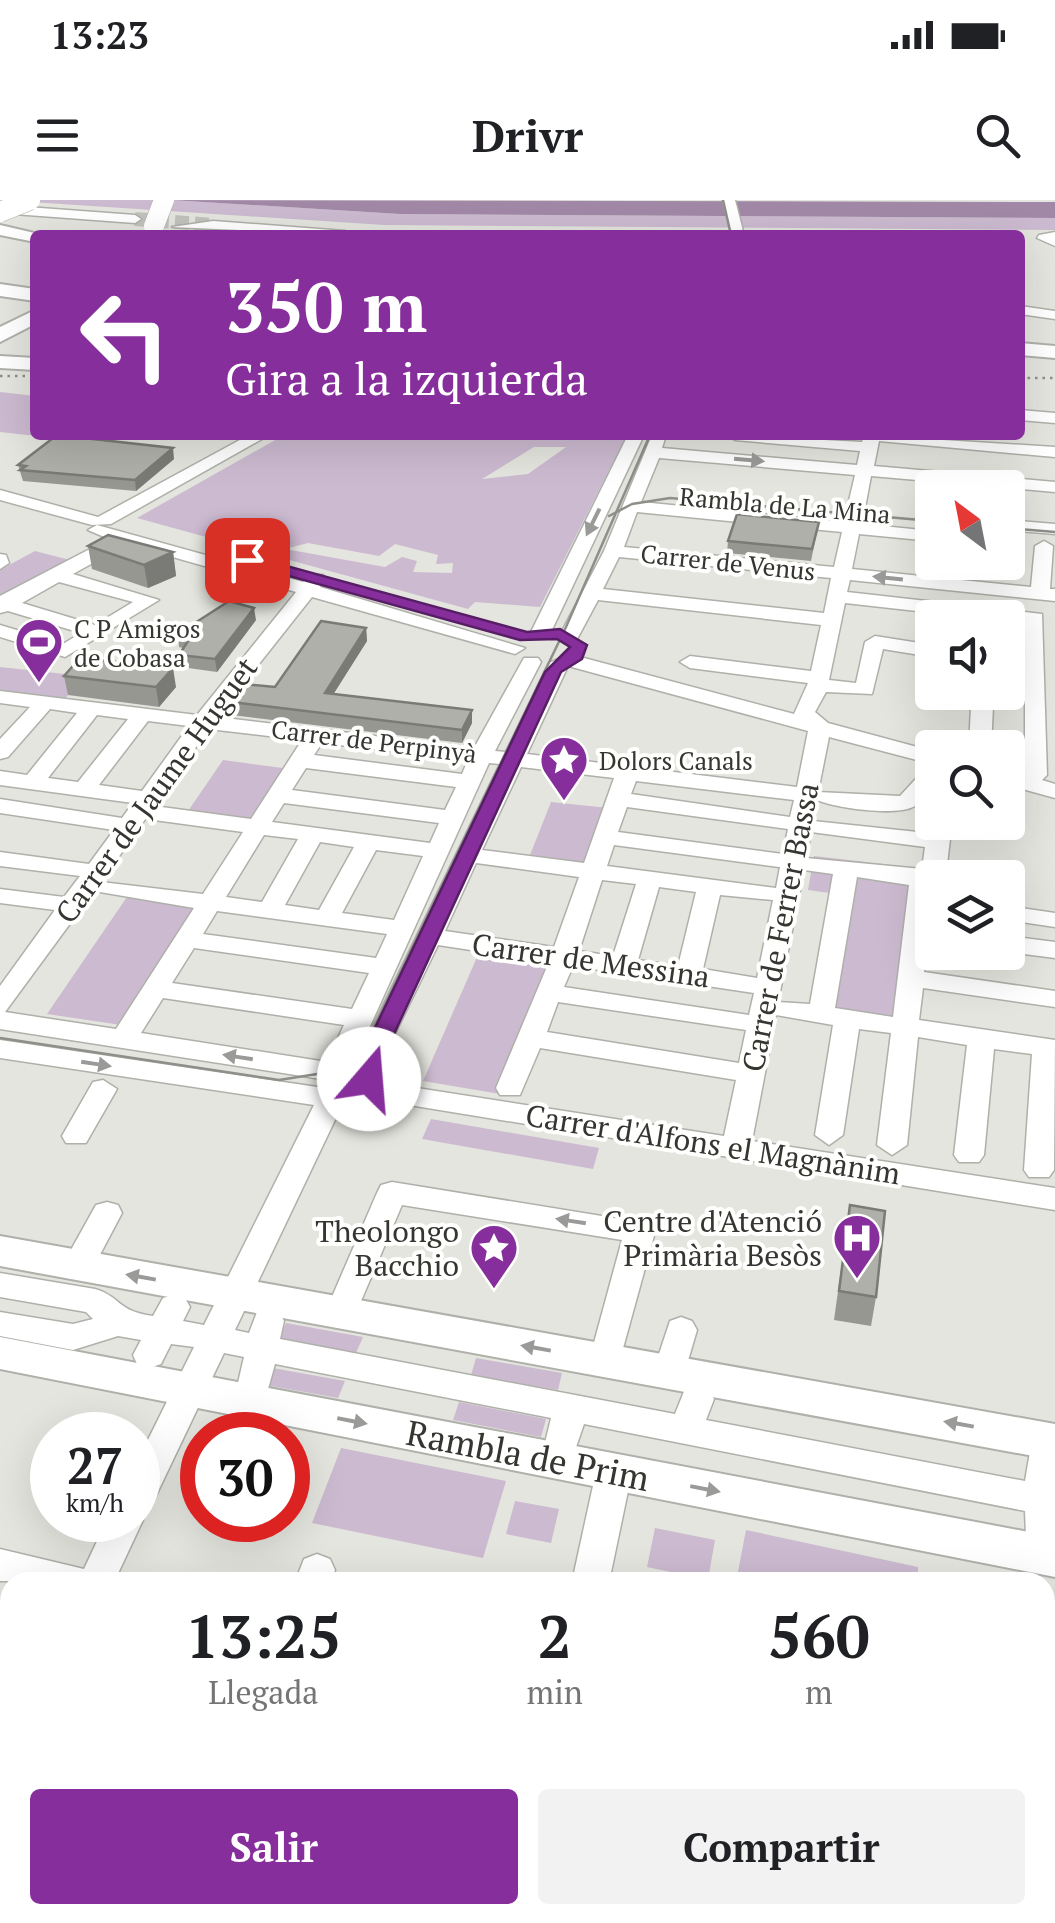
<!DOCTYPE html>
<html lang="es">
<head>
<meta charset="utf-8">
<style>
  :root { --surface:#fff; --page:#f2f2f2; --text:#202124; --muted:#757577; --accent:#862e9b }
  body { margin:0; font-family:"PT Serif",serif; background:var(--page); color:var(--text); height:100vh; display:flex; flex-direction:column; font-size:38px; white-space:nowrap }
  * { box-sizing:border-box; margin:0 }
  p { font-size:32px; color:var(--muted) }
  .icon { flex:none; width:55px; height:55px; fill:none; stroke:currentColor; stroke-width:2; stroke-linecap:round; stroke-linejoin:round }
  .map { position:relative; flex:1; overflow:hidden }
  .sheet { position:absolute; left:0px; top:1372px; width:1055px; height:352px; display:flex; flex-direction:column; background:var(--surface); border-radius:30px 30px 0 0; box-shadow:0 10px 40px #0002 }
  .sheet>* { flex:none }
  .banner { position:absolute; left:30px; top:30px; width:995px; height:210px; border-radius:10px; box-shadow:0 10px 40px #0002; background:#862e9b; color:#fff; overflow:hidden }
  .needle { width:65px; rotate:328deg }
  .fabs { position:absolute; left:915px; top:270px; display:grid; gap:20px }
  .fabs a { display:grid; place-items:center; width:110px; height:110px; border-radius:10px; background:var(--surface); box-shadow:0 10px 40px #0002; font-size:50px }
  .speed { position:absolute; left:30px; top:1212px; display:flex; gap:20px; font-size:50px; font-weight:700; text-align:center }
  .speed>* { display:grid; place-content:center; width:130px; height:130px; border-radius:50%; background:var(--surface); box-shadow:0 10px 40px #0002; line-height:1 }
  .speed small { font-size:25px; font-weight:400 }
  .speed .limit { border:15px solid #d22; background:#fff; color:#111 }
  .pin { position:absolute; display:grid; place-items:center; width:85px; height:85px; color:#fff; margin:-42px; border-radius:20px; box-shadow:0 5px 15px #0006 }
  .me { position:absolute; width:110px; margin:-55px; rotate:18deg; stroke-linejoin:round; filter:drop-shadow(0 0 8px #0008) }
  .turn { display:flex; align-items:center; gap:35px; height:210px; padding:0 30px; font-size:45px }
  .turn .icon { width:130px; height:130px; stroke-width:2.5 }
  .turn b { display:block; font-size:70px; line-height:85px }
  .eta { display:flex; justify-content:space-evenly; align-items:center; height:170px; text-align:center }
  .eta b { font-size:60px; font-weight:700; line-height:70px }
  .button { display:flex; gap:20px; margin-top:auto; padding:20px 30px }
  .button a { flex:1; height:115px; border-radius:10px; background:var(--accent); color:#fff; font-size:40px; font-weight:700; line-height:115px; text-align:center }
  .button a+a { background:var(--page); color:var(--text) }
  .status { display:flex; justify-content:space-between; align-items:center; height:70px; padding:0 50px; background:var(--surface); direction:ltr }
  .status svg { height:28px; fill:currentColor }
  header { display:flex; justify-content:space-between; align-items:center; height:130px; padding:0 30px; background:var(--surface); font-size:45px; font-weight:700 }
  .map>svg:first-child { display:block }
</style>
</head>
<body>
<div class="status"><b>13:23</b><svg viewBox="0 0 49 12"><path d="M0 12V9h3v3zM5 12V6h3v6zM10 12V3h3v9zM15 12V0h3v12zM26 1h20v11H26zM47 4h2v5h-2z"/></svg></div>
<header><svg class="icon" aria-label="menu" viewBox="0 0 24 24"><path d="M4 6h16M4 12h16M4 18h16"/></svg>Drivr<svg class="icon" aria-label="search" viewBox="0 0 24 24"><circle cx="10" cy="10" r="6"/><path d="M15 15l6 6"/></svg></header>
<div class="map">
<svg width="1055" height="1723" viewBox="0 0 1055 1723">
  <rect width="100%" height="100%" fill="#e4e5de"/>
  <g fill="#ccbad0" fill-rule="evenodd">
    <polygon points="0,0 171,0 400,14 1055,18 1055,30 384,25"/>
    <polygon points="0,192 35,196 35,235 57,235 54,238 0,232"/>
    <path d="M284 235H627L540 407 475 402 468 409 137 318ZM534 247H566L528 274 482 279ZM308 343 379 356 395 344 438 355 436 364 453 363 452 373 413 372 417 361 402 357 385 367 285 349Z"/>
    <polygon points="35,351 70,360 0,398 0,370"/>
    <polygon points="0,467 83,476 65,499 0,491"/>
    <polygon points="223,560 290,569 256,623 186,614"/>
    <polygon points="551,602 609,608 589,666 528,660"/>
    <polygon points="814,656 926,669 909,836 815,821 837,694 808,690"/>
    <polygon points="129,694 204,704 128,826 47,814"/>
    <polygon points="481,748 558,759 506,895 423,881"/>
    <polygon points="431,919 599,948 593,969 422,939"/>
    <polygon points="286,1123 363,1137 356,1153 279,1139"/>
    <polygon points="476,1158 562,1173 558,1190 471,1175"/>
    <polygon points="267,1167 345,1181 338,1198 260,1184"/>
    <polygon points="459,1202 546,1219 541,1237 453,1220"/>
    <polygon points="341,1248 506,1281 483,1358 312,1323"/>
    <polygon points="515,1301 559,1309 551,1343 506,1334"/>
    <polygon points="655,1328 715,1340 708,1380 647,1367"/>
    <polygon points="746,1330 918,1367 918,1382 736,1382"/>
    <polygon points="0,1571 10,1573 10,1715 38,1715 34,1723 0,1723"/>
  </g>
  <polygon fill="#a188a7" points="171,0 1055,2 1055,18 400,14"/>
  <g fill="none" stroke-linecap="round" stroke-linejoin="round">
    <polyline stroke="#c1c2bc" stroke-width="14" stroke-dasharray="14 6" stroke-linecap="butt" points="135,19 213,25"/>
    <g stroke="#afb0a9" stroke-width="3">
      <g id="minor">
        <polygon points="723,0 735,0 744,35 732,35"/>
        <polygon points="0,5 135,15 141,19 135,23 0,13"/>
        <polygon points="213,21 345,31 351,35 172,27"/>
        <polygon points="1055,32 1055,46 1037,38 1039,35"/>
        <polygon points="1020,106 1055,111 1055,119 1020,114"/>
        <polygon points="1020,210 1055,213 1055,223 1020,220"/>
        <polygon points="249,235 269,235 111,324 92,325 0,300 0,290 98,317"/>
        <polygon points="628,235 644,235 550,434 533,438 530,434"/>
        <path d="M652 235H666L662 248 857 265 860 251 735 240 727 235 862 242 864 235 1055 247V257L879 241 874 266 1055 282V292L871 276 862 324 932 331V341L859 334 852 369 1031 387 1035 346 1044 341 1053 346 1050 389H1055V401L850 380 847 392 1042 414 1047 575 1042 580 1055 584V598L1008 585V571L1025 576V423L845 403 829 480 856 483 865 442 875 436 932 445V457L883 449 872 494 826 492 815 512 828 523 932 551V564L829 537 818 592 900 596 924 570 932 568V587C927 593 921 602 915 606 897 617 835 608 817 600L813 621 927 633 932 617V622H952L946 673 932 678 924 772 1055 791V807L923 788 919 820 1055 840 1054 970 1049 977H1029L1024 970 1032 854 994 849 984 955 979 962H959L954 955 967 845 918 837 907 945 892 955 877 945 891 833 859 829 843 935 829 945 815 935 833 825 776 815 752 941 1055 988V1010L360 897 356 890 362 883 350 874 500 564 489 563 347 877 334 881 0 829V786L55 710 0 703V689L64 697 80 676 0 666V652L89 664 114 630 0 613V599L122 618 133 603 0 585V571L27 575 77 513 50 509 8 557 0 559V539L30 507 0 503V491L197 515 296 392 127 344 73 374 159 400 65 457 0 437V425L63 444 81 433 8 411 0 413V396L109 339 88 330 97 325 303 382 309 375H323L325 379 320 387 525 448 515 454 312 397 217 517 474 548 524 458H538L541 462 495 551 506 552 549 463 569 454 794 514 808 483 690 468 680 462 690 456 811 471 821 425 598 400 576 441 559 437 604 351ZM659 258 855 275 844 322 641 302ZM637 312 842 332 834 367 624 347ZM619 357 831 378 824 413 603 389ZM59 382 133 402 95 425 22 403ZM568 466 808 531 797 587 527 554ZM97 515 128 519 78 582 48 578ZM148 521 189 526 142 591 99 585ZM209 529 302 540 251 619 154 606ZM322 543 468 560 462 574 314 555ZM521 567 614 578 584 663 482 650ZM306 568 456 587 445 610 292 590ZM636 581 794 600 790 617 631 594ZM284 603 439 623 430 643 272 622ZM627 607 788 629 783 654 618 632ZM146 618 154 620 243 632 203 694 101 682ZM811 632 925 647 922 669 806 658ZM264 635 298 639 262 702 226 697ZM320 642 354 647 319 710 285 705ZM614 645 779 667H780L776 688 607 666ZM376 650 423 656 394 720 342 713ZM476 663 579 677 554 747 445 731ZM804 670 833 674 810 804 778 802ZM857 677 909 685 893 817 835 808ZM602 680 636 684 613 756 579 751ZM659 687 696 692 678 766 638 760ZM94 691 194 708 116 829 5 812ZM720 695 773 700 757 778 703 769ZM217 711 387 734 376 758 203 734ZM438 745 549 762 496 888 500 895H520L540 848 736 880 724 936 372 881ZM194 748 369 773 352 809 172 783ZM573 766 754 793 749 815 564 787ZM163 798 344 825 327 862 141 833ZM558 802 746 830 739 863 547 832Z"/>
        <polygon points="1008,320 1055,324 1055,334 1008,330"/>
        <polygon points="0,354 6,355 9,363 0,369"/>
        <polygon points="982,500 993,506 991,548 969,548 971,506"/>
        <polygon points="1008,706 1055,713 1055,727 1008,720"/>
        <polygon points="1008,736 1055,742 1055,758 1008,752"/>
        <path d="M0 840 324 888 344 901 235 1130 249 1133 257 1112 268 1109 279 1112 284 1121 280 1139 675 1214 685 1189 697 1185 709 1189 714 1199 706 1220 1025 1281 1030 1252 1042 1248 1055 1253V1348L1044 1352 1031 1347 1026 1336 1025 1311 584 1224 574 1253 562 1257 550 1253 545 1243 551 1218 275 1164 266 1196 254 1200 242 1196 237 1187 244 1157 224 1153 151 1306 138 1310 143 1320 114 1382 0 1381V1349L84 1369 107 1320H138V1260L194 1147 171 1144 161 1164 149 1168 137 1164 133 1155 141 1140 118 1136 73 1150 0 1136V1112L73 1124 93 1119 86 1112 0 1097V1073L95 1089C122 1097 116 1111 153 1116L163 1098 174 1095 185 1098 190 1107 183 1121 204 1125 314 905 0 858Z"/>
        <polygon points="103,880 117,889 90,936 86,943 66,943 62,936 93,882"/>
        <polygon points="392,982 651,1024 655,1032 617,1170 605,1174 593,1170 589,1161 622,1040 402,1005 352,1122 341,1125 330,1122 325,1113 377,993 381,985"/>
        <polygon points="107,1002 118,1005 122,1013 94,1066 89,1074 67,1074 62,1066 96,1005"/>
        <polygon points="681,1117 692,1121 697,1130 682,1181 670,1185 658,1181 653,1172 670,1121"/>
        <polygon points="614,1257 626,1262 632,1272 609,1382 572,1382 596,1272 602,1262"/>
        <polygon points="317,1354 330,1359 335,1370 331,1382 295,1382 304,1359"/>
        <polygon points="10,1528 10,1571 0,1575 0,1532"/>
        <polygon points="25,1715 69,1715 66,1723 22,1723"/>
        <polygon points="497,1715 541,1715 539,1723 495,1723"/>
        <polygon points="769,1715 842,1715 844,1720 846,1715 890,1715 887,1723 773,1723"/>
      </g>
    </g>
    <g stroke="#afb0a9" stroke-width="4">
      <g id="major">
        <polygon points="0,1036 1055,1224 1055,1260 0,1066"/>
        <polygon points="0,1137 1055,1337 1055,1377 0,1169"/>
      </g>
    </g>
    <g stroke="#afb0a9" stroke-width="4">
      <g id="highway">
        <polygon points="0,25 43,35 35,35 35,42 0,35"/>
        <polygon points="0,84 35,89 35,101 0,96"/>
        <polygon points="35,110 35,124 0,142 0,127"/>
        <polygon points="1020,143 1055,146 1055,158 1020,155"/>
        <polygon points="0,156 35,158 35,170 0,168"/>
      </g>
    </g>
    <use href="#minor" fill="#fff" fill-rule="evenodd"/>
    <use href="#major" fill="#fff" fill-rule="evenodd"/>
    <use href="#highway" fill="#fff" fill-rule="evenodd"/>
    <g stroke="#8f8f8a" stroke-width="2.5">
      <polyline points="723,0 731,35"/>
      <polyline points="609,316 632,304 670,298 932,321"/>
      <polyline points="1008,328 1055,332"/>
      <polyline points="0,838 279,880 330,872 362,852 566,427 650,235"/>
    </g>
    <g stroke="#8f8f8a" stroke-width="2.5" stroke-dasharray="2.5 5" stroke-linecap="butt">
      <polyline points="0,176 35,176"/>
      <polyline points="1020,178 1055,178"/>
    </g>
    <g stroke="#afb0a9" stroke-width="21" stroke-linecap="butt">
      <g id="highway-bridge">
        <polyline points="0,12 30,0"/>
        <polyline points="154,26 164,0"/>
      </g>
    </g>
    <use href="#highway-bridge" stroke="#fff" stroke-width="20"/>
  </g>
  <g fill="#969791">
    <polygon points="174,259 136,291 23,281 18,265"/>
    <polygon points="819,322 811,361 727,353 728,341"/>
    <polygon points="88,346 173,352 176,376 148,388 92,369"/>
    <polygon points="256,420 217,472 181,467 179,455 183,448 179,447 178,434"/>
    <polygon points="366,428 367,441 333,494 472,523 462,543 232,515 231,502 275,487"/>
    <polygon points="64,476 176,487 159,507 68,495"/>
    <polygon points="850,1005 876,1097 871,1126 834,1120"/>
    <polygon points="68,1715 156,1715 153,1723 74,1723 70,1722"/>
  </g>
  <g fill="#7a7b76">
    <polygon points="173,248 174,259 136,291 135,280"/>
    <polygon points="173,352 176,376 148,388 144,365"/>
    <polygon points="254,408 256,420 217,472 215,459"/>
    <polygon points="366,428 367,441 326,506 325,493"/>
    <polygon points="173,468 176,487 159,507 156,487"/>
    <polygon points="472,510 472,523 462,543 462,530"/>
    <polygon points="136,1715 156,1715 153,1723 139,1723"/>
  </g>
  <g fill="#afb0a9" stroke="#7a7b76" stroke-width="2.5">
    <polygon points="57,235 173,248 135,280 20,270 26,266 18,265"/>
    <polygon points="737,314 819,322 812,349 728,341"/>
    <polygon points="108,335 173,352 144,365 88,346"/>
    <polygon points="229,401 254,408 215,459 179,455 190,438 178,434"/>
    <polygon points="321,421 366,428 325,493 472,510 462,530 231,502 244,484 275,487"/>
    <polygon points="80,458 173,468 156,487 64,476"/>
    <polygon points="850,1005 885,1011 876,1097 839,1091"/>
    <polygon points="762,1715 766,1715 800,1723 761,1723"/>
    <polygon points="35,1718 54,1723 33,1723"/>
  </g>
  <defs><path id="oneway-solid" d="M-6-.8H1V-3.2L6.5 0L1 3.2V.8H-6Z" transform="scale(2.5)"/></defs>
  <g fill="#9a9a98">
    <use href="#oneway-solid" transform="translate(749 260) rotate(5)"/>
    <use href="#oneway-solid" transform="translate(593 322) rotate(116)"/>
    <use href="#oneway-solid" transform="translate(888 378) rotate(-174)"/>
    <use href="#oneway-solid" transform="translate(238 857) rotate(-171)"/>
    <use href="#oneway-solid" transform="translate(96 864) rotate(9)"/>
    <use href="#oneway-solid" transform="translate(571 1021) rotate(-171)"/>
    <use href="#oneway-solid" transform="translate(141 1077) rotate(-170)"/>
    <use href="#oneway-solid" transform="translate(536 1148) rotate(-170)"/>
    <use href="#oneway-solid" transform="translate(352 1221) rotate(11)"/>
    <use href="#oneway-solid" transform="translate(959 1224) rotate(-170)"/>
    <use href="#oneway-solid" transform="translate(705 1289) rotate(11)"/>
  </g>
  <polygon fill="#862e9b" stroke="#571e65" stroke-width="2.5" points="247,355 527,432 560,429 587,445 582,459 561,472 376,873 380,879 369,887 353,874 545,472 570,447 557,439 520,440 242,363 239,360"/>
  <defs>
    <g id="stadium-pin" transform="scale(2.5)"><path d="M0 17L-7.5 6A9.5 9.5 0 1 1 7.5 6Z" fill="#862e9b" stroke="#fffffe"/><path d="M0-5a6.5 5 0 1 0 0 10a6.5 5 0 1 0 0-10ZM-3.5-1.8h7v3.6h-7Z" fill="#fff"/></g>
    <g id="sight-pin" transform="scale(2.5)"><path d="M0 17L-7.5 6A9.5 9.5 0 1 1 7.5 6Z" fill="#862e9b" stroke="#fffffe"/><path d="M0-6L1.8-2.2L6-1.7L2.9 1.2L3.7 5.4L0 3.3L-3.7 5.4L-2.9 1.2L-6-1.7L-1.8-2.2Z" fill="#fff"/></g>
    <g id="hospital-pin" transform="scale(2.5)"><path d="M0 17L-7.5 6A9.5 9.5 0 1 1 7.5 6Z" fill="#862e9b" stroke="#fffffe"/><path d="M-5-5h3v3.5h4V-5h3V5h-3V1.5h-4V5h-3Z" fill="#fff"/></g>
  </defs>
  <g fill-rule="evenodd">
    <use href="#stadium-pin" x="39" y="442"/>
    <use href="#sight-pin" x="564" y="560"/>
    <use href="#hospital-pin" x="857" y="1038"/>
    <use href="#sight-pin" x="494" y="1048"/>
  </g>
  <g text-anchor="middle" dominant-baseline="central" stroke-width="8" stroke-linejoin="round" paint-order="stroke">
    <g font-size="25" fill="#353532" stroke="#fffffe">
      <text transform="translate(785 305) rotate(5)">Rambla de La Mina</text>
      <text transform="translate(728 362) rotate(6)">Carrer de Venus</text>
      <text transform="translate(374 541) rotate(7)">Carrer de Perpinyà</text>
    </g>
    <g font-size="25" fill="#353532" stroke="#fffffe" text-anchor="start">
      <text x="74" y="428">C P Amigos<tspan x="74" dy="29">de Cobasa</tspan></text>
      <text x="599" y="560">Dolors Canals</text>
    </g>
    <g font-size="30" fill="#353532" stroke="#fffffe">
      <text transform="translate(156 590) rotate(-54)">Carrer de Jaume Huguet</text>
      <text transform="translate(780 727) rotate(-79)">Carrer de Ferrer Bassa</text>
      <text transform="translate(591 760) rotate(8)">Carrer de Messina</text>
      <text transform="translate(713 944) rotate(9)">Carrer d'Alfons el Magnànim</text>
    </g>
    <g font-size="30" fill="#353532" stroke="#fffffe" text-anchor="end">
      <text x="822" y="1021">Centre d'Atenció<tspan x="822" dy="34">Primària Besòs</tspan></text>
      <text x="459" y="1031">Theolongo<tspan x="459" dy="34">Bacchio</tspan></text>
    </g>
    <g font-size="35" fill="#353532" stroke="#fffffe">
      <text transform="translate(528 1255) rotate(11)">Rambla de Prim</text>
    </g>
  </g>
</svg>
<div class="fabs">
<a><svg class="needle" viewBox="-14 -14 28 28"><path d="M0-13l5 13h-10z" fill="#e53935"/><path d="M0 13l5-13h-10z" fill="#757577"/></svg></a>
<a><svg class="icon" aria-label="sound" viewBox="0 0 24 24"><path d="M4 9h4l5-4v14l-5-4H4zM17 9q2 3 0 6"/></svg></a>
<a><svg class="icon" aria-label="search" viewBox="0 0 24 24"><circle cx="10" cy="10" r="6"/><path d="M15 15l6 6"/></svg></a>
<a><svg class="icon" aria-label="layers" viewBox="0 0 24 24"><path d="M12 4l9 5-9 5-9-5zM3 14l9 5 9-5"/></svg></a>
</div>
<div class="speed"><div>27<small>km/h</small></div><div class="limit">30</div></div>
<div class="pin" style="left:247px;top:360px;background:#d93025"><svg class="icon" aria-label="arrive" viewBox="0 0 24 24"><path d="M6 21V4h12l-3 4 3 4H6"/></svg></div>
<svg class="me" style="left:369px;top:879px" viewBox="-20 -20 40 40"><circle r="19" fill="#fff"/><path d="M0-13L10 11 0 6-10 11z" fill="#862e9b"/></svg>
<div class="banner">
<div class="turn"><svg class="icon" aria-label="left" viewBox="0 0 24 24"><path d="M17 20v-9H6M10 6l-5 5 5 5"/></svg><div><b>350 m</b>Gira a la izquierda</div></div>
</div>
<section class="sheet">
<div class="eta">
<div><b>13:25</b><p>Llegada</p></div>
<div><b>2</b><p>min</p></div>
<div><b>560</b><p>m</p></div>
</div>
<div class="button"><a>Salir</a><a>Compartir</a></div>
</section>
</div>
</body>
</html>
